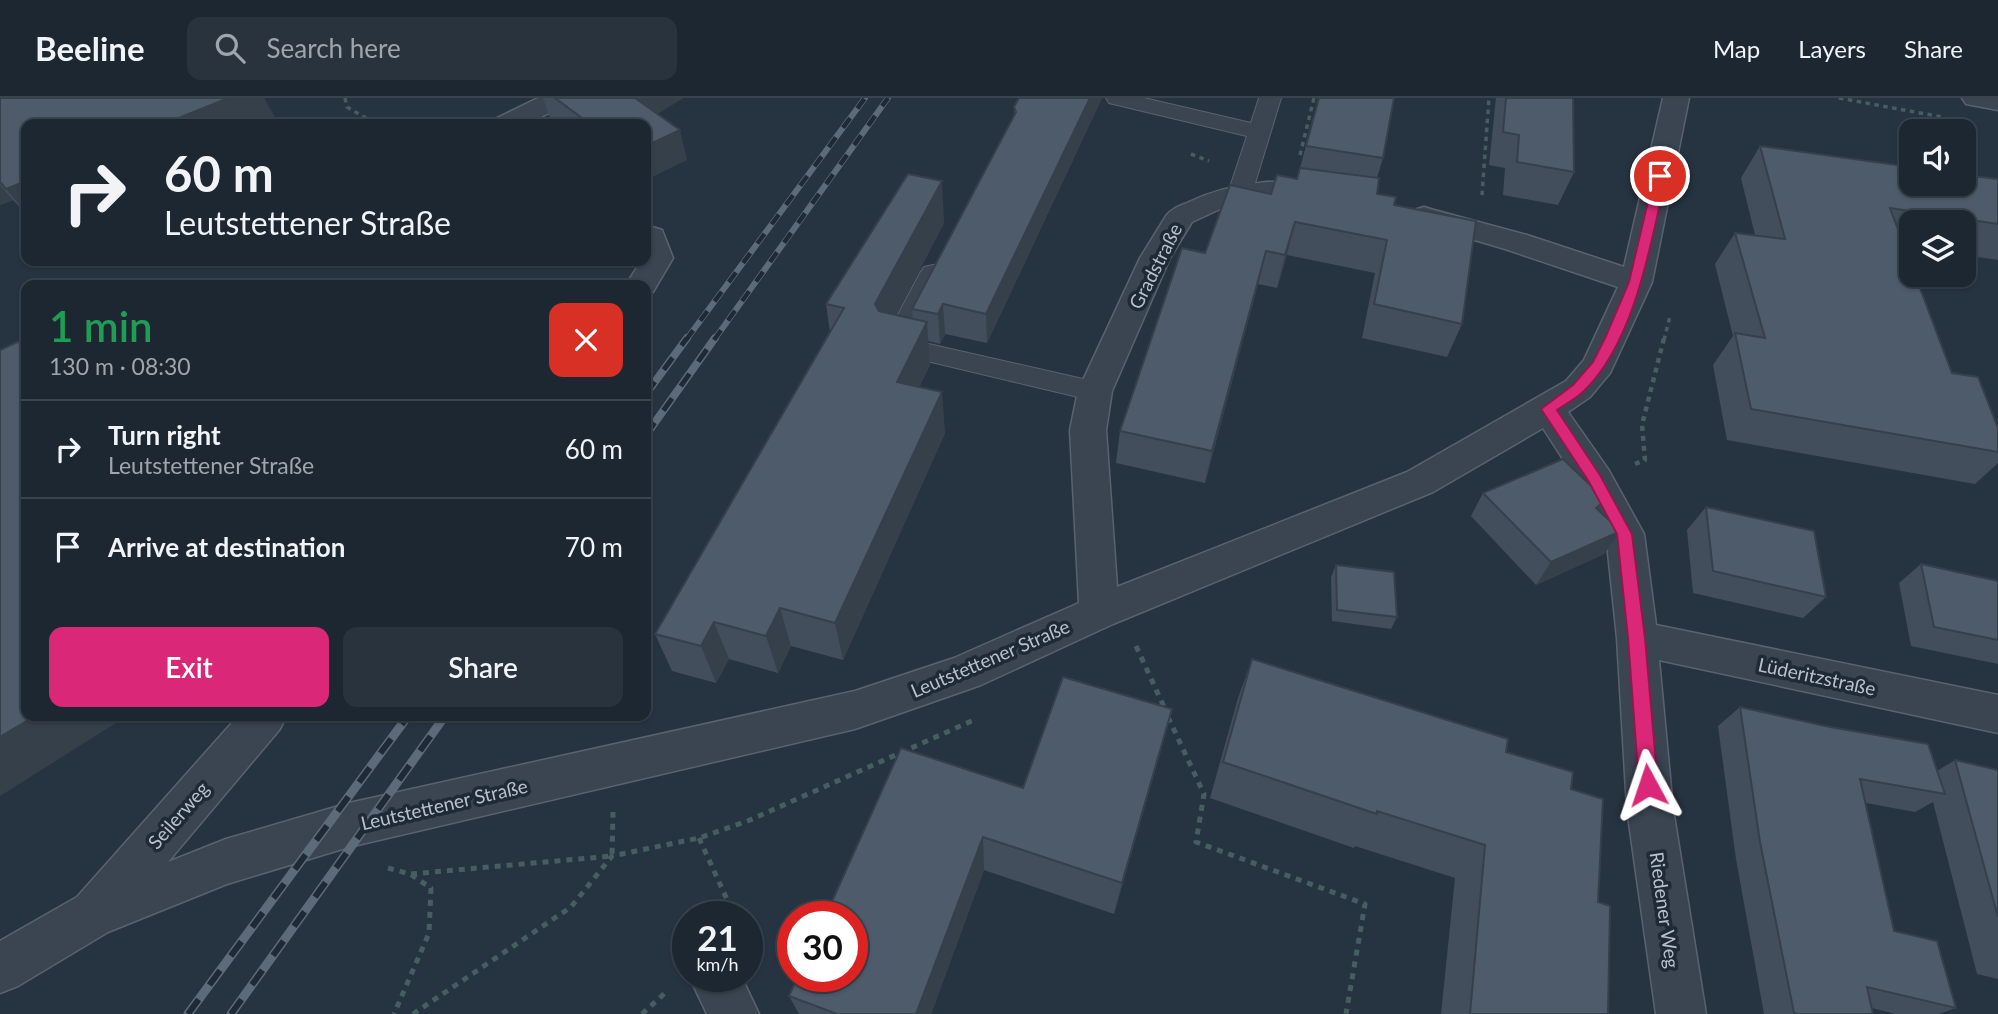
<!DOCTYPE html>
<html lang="en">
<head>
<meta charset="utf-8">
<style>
  :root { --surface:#1c2732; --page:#29333e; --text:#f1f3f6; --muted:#a0a5ac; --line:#3a444d; --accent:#db2777 }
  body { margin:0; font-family:Lato,sans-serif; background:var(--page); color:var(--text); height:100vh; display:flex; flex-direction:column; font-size:26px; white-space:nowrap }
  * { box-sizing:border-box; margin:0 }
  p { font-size:23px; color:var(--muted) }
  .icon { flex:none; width:38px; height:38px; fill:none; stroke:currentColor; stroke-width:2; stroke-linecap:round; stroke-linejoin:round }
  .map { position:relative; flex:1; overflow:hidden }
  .panel { position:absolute; left:21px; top:182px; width:630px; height:441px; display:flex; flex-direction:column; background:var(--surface); border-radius:14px; box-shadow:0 2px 5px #0004,0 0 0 2px var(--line) }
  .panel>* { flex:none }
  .hud { position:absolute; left:21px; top:21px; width:630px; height:147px; border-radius:14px; box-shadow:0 2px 5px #0004,0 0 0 2px var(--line); background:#1c2732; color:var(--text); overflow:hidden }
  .controls { position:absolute; left:1899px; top:21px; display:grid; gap:14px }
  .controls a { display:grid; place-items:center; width:77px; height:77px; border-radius:14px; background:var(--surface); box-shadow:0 2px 5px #0004,0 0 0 2px var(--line); font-size:35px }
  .speed { position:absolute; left:672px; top:803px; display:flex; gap:14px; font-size:35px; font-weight:700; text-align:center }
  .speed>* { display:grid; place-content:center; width:91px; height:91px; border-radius:50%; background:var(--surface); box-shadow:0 2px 5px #0004,0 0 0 2px var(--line); line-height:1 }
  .speed small { font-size:18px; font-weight:400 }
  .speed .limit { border:10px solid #d22; background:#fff; color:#111 }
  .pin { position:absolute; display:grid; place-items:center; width:60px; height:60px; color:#fff; margin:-30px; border:4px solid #fff; border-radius:50%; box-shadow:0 2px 7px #0007 }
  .me { position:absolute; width:77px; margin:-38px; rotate:355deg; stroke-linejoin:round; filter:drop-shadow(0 0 5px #0008) }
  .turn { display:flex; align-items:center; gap:24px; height:147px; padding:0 28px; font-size:32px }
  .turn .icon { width:91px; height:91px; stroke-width:2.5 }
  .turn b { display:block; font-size:49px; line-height:60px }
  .round { display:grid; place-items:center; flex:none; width:74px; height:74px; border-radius:14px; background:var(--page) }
  .headline { display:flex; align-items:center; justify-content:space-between; height:119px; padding:0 28px }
  h1 { font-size:42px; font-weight:600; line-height:52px; color:#1e9e55 }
  .button { display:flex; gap:14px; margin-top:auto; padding:14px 28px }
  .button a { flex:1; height:80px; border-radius:14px; background:var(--accent); color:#fff; font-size:28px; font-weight:600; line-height:80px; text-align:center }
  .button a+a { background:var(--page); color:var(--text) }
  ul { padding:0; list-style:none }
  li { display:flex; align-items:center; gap:21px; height:98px; padding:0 28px; border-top:2px solid var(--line) }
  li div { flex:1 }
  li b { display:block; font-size:26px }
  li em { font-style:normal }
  header { display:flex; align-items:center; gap:42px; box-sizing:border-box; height:98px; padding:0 35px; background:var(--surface); border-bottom:2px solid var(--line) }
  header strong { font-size:33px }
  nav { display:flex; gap:38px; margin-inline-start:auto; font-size:24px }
  .search { width:490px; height:63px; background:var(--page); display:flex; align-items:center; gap:18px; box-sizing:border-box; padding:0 24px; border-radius:14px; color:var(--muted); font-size:26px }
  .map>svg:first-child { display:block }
</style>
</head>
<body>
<header>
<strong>Beeline</strong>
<div class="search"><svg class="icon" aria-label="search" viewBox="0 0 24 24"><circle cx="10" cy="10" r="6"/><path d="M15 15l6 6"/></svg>Search here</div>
<nav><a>Map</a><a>Layers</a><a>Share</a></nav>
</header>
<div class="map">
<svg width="1998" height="916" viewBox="0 0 1998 916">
  <rect width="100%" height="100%" fill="#263442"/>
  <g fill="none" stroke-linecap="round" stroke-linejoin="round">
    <g stroke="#59636f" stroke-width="2">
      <g id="service">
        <polygon points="1106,0 1144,0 1251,25 1259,0 1281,0 1252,95 1248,100 1232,100 1228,95 1247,38 1109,5"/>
        <polygon points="933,167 942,169 946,175 911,242 1105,286 1109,293 1105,300 1095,303 885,253 882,247 920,175 924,169"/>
      </g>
    </g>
    <g stroke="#59636f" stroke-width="3">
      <g id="minor">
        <polygon points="538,0 571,0 567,6 527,26 494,26 497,20"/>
        <path d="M1663 0H1689L1652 184 1610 275 1590 299 1568 314 1608 371 1644 436 1656 527 1998 597V635L1659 562 1673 711 1706 916H1656L1627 711 1617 540 1606 436 1581 389 1543 330 1433 394 1113 526 981 587 855 631 349 749 227 786 108 834 18 888 0 895V843L77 799 238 618H286L280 631 168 764 226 741 349 705 855 593 954 560 1079 505 1070 332 1078 293 1140 160 1166 118C1172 110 1180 108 1189 104 1234 83 1286 78 1334 90L1338 96 1334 102 1324 105 1292 101 1243 103 1222 110 1192 124 1170 160 1112 293 1106 332 1117 489 1407 374 1566 283 1584 262 1618 189 1505 151 1414 124 1409 118 1414 112 1424 109 1434 112 1527 137 1624 169Z"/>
        <polygon points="1962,0 1998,0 1998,12 1966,6"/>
        <polygon points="646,127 662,132 673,160 653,194 646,196 646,187 626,187 641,163 646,163"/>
        <polygon points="689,878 741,878 759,916 707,916"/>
      </g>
    </g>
    <g stroke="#475e60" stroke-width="3.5" stroke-dasharray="4.5 4.5" stroke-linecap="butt">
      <polyline points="345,0 347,9 376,26"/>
      <polyline points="1839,0 1942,19"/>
      <polyline points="1191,56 1209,63"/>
      <polyline points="1300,57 1314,0"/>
      <polyline points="1482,97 1489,0"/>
      <polyline points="1664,242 1670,218"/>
    </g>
    <polyline stroke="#475e60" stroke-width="4.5" stroke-dasharray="5 5" stroke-linecap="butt" points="1635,366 1645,362 1642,327 1664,240"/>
    <g stroke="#475e60" stroke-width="5" stroke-dasharray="6 6" stroke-linecap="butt">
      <polyline points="1136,548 1165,611"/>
      <polyline points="1168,619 1204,696 1196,744 1365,806 1346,916"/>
      <polyline points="699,740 735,819"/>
      <polyline points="388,770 410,776 431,790 429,835 394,916"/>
      <polyline points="411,776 612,758 613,714"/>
      <polyline points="413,916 571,809 612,758 699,740 750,722 976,621"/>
      <polyline points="642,916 666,894"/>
    </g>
    <use href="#service" fill="#3b4552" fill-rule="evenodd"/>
    <use href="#minor" fill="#3b4552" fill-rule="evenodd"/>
    <g stroke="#5d6a79" stroke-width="6">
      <g id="rail-far2">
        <polyline points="686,242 865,0"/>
        <polyline points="714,242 888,0"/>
      </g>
    </g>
    <g stroke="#5d6a79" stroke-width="8">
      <g id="rail-far1">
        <polyline points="646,296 687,240"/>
        <polyline points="646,337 715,240"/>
      </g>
    </g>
    <g stroke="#5d6a79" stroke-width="9">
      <g id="rail">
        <polyline points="188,916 408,618"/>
        <polyline points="231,916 445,618"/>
      </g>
    </g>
    <use href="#rail-far2" stroke="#1f2a37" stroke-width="4.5" stroke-dasharray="12" stroke-linecap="butt"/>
    <use href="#rail-far1" stroke="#1f2a37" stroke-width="5" stroke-dasharray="15" stroke-linecap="butt"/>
    <use href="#rail" stroke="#1f2a37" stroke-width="6" stroke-dasharray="18" stroke-linecap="butt"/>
  </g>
  <g fill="#424e5c">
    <polygon points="0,0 278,24 26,26 26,116 13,102 0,107"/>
    <polygon points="543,0 683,0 657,16 687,62 646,26 560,26 549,18"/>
    <polygon points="1019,0 1102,0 987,245 945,236 940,246 928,243 930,267 919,289 945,335 843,562 791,548 778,575 729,561 716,585 672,573 655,536 830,234 826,206 944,125 896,217 913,221 912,211 1014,17 1014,9"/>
    <polygon points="1319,0 1383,60 1377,80 1377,96 1394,107 1462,226 1447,259 1362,240 1375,175 1287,157 1277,190 1258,186 1205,385 1116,365 1120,333 1205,155 1271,96 1297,81"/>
    <polygon points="1496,0 1573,0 1574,74 1558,107 1503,97 1505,70 1489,67"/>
    <polygon points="1760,48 1998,81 1998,162 1964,157 1964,124 1911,124 1911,149 1904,148 1952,275 1998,330 1998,365 1975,386 1727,342 1713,267 1733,238 1715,166 1735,135 1755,137 1741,80"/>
    <polygon points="1483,395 1599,412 1621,433 1604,456 1536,487 1471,418"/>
    <polygon points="1706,409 1826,499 1803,520 1693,495 1687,432"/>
    <polygon points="1921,466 1998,483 1998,566 1911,548 1899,485"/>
    <polygon points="1336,467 1397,519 1391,531 1332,523 1331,479"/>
    <polygon points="1252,561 1506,654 1571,691 1598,804 1608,916 1441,916 1455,780 1355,748 1354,750 1210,700 1238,600"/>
    <polygon points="1740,609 1937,673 1955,662 1998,672 1998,881 1977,876 1933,704 1915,714 1866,705 1894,833 1956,910 1939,916 1896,916 1872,910 1873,916 1764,916 1736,761 1718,628"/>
    <polygon points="1162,649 1114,816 984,772 931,916 799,916 789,898 1023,690"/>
  </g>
  <g fill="#36404b">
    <polygon points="228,0 264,0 278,24 274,26 164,26"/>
    <polygon points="632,0 683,0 641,26"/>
    <polygon points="1090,0 1102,0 987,245 986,216"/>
    <polygon points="680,32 687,62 646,82 646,48"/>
    <polygon points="26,83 26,115 6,91"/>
    <polygon points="942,83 944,125 880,248 875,206"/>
    <polygon points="0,87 13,102 0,107"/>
    <polygon points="1295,124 1287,157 1277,190 1285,157"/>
    <polygon points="1266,153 1258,186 1205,385 1212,353"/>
    <polygon points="943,206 945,236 940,246 938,216"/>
    <polygon points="927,224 930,267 901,326 897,284"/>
    <polygon points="942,294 945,335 843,562 835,525"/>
    <polygon points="1621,433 1604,456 1536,487 1551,464"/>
    <polygon points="780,510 791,548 778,575 766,538"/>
    <polygon points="714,524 729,561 716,585 701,548"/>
    <polygon points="1172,611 1162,649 1114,816 1122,785"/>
    <polygon points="35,618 127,618 0,698 0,639"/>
    <polygon points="983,739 984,772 931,916 916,916"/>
  </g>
  <g fill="#4d5b6b" stroke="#36404b" stroke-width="2">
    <polygon points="0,0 228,0 164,26 26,26 26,83 6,91 0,84"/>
    <polygon points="555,0 635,0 680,32 646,48 646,26 590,26"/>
    <polygon points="1019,0 1090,0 986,216 943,206 938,216 912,211 1016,14 1014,9"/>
    <polygon points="1319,0 1394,0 1383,60 1306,48"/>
    <polygon points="1506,0 1573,0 1574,74 1517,64 1519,37 1503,34"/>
    <polygon points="1760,48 1911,69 1911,86 1964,86 1964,77 1998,81 1998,126 1890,110 1911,166 1911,177 1915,177 1952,275 1978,279 1998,330 1998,354 1751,311 1735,235 1765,240 1735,135 1785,141"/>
    <polygon points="1300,70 1379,80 1377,96 1396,99 1394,107 1476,123 1462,226 1374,206 1387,142 1295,124 1285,157 1266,153 1212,353 1120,333 1182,150 1205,155 1230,87 1271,96 1277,77 1297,81"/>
    <polygon points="908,76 942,83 875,206 879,213 927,224 897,284 942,294 835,525 780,510 766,538 714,524 701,548 655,536 844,210 826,206"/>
    <polygon points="26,240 26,618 35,618 0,639 0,252"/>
    <polygon points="1563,361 1606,402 1596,410 1621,433 1551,464 1483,395"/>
    <polygon points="1706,409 1814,433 1826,499 1713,473"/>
    <polygon points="1921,466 1998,483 1998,542 1934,529"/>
    <polygon points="1336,467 1394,474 1397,519 1337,512"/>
    <polygon points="1252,561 1508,641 1506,654 1573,674 1571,691 1603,701 1598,804 1610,808 1608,916 1470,916 1485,747 1377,713 1377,716 1223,664"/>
    <polygon points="1063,579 1172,611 1122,785 983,739 916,916 837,916 789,898 798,878 852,878 852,819 825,819 901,650 1023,690"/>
    <polygon points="1740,609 1830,629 1928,646 1945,696 1860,681 1894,833 1937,843 1956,910 1867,889 1873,916 1798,916 1794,915 1760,744"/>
    <polygon points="1955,662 1998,672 1998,819"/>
  </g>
  <path fill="#db2777" stroke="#8e194d" stroke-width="2" d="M1660 74 1666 78C1651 145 1635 245 1583 294 1576 301 1565 306 1557 312L1600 377 1632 436 1645 540 1658 687 1655 693 1648 695 1642 693 1639 687 1628 540 1617 436 1589 384 1541 311 1573 287 1593 264 1606 238 1629 184 1654 78Z"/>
  <g text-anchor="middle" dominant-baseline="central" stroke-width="7" stroke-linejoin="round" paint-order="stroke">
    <g font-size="19" fill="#b8c0cc" stroke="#1f2a37">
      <text transform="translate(1155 168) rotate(-63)">Gradstraße</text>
      <text transform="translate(990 560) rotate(-23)">Leutstettener Straße</text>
      <text transform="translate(1817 578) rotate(12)">Lüderitzstraße</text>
      <text transform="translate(444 706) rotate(-13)">Leutstettener Straße</text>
      <text transform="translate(178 717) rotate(-49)">Seilerweg</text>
      <text transform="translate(1665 812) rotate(82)">Riedener Weg</text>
    </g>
  </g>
</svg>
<div class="controls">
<a><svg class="icon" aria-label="sound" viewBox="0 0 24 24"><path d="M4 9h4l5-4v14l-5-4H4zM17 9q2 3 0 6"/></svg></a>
<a><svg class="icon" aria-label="layers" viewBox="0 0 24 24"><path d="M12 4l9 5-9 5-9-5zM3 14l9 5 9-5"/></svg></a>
</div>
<div class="speed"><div>21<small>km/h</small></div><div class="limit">30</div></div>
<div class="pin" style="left:1660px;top:78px;background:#d93025"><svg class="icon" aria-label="arrive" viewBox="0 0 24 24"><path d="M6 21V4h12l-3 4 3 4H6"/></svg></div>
<svg class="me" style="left:1648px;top:687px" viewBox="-20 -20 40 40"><path d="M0-17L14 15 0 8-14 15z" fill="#db2777" stroke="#fff" stroke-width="4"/></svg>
<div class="hud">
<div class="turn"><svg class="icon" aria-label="right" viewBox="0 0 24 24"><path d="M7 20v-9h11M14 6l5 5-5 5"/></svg><div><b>60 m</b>Leutstettener Straße</div></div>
</div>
<section class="panel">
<div class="headline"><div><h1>1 min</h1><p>130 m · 08:30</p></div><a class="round" style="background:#d93025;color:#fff"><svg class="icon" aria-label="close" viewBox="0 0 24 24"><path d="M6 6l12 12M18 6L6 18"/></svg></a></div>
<ul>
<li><svg class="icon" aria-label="right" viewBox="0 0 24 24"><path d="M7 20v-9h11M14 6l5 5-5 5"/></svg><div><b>Turn right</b><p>Leutstettener Straße</p></div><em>60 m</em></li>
<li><svg class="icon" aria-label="arrive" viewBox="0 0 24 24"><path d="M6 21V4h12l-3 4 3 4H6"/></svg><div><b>Arrive at destination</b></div><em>70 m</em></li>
</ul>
<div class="button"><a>Exit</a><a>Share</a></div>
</section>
</div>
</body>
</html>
